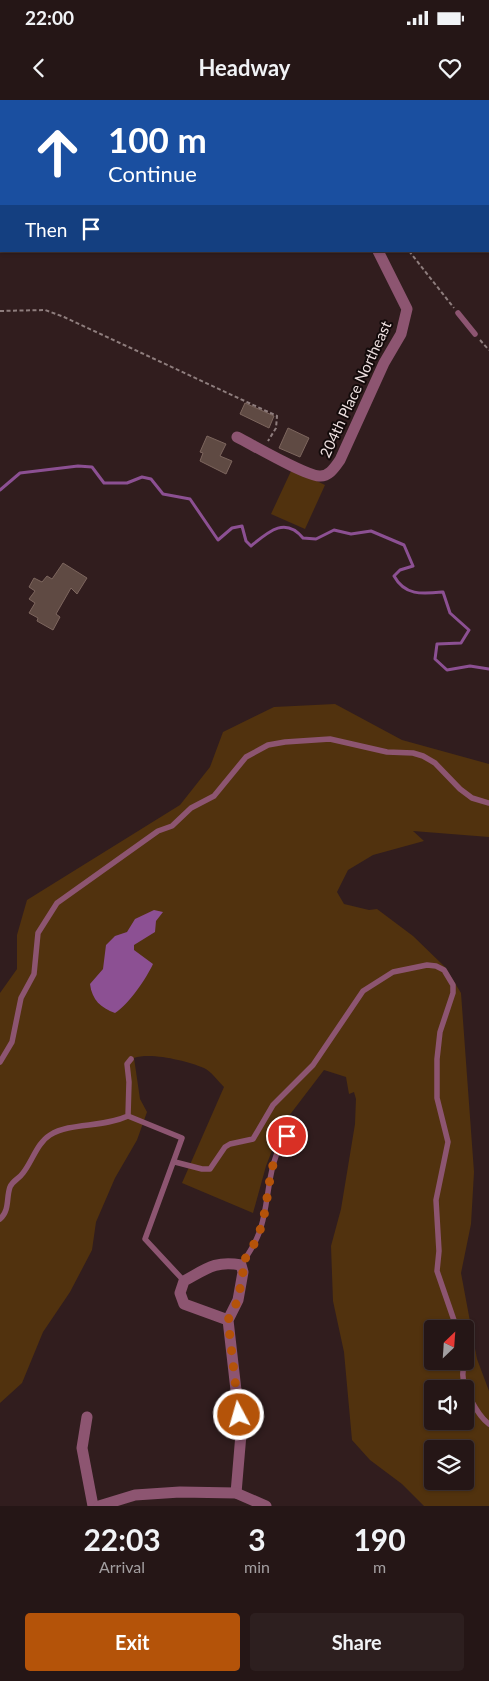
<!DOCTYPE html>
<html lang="en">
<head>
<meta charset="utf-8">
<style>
  :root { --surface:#251616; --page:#2d1f1f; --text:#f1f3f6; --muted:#a39fa1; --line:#423535; --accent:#b45309 }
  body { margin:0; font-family:Lato,sans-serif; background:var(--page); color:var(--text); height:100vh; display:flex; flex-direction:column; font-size:19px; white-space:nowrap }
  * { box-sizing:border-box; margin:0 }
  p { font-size:16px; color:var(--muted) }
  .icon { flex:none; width:28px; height:28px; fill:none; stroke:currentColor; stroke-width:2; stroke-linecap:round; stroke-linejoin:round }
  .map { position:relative; height:1406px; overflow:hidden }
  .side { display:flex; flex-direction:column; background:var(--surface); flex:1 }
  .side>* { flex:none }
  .banner { position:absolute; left:0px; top:0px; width:490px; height:152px; box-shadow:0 1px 4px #0004,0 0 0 1px var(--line); background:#1a4fa0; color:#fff; overflow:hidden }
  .needle { width:32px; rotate:25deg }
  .controls { position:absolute; left:424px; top:1220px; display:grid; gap:10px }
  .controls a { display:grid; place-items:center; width:50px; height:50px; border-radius:5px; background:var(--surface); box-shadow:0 1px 4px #0004,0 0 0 1px var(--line); font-size:25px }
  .pin { position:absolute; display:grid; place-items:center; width:42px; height:42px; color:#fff; margin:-21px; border:2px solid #fff; border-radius:50%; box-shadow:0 1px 5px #0007 }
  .me { position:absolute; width:55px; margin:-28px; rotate:354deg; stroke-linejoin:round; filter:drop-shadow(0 0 4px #0008) }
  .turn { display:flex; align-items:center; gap:18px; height:105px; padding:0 25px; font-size:22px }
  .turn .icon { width:65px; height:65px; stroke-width:2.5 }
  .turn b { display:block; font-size:35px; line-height:42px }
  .then { display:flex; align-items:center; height:48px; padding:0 25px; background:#0003; gap:10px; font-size:19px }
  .eta { display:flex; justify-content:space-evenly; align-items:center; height:85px; text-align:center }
  .eta b { font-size:30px; font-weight:700; line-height:35px }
  .cta { display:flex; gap:10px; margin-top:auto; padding:10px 25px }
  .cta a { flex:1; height:58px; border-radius:5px; background:var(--accent); color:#fff; font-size:20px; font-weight:700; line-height:58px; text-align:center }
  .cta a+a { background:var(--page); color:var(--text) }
  .status { display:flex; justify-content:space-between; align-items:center; height:35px; padding:0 25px; background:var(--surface); direction:ltr }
  .status svg { height:14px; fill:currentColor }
  header { display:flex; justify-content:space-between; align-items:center; height:65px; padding:0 25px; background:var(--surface); font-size:22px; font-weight:700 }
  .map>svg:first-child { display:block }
</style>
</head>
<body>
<div class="status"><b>22:00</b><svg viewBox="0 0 49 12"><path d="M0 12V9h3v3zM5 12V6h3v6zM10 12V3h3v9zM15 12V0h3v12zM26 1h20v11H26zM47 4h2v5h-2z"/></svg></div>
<header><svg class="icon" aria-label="back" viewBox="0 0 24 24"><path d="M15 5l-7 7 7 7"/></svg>Headway<svg class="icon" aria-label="heart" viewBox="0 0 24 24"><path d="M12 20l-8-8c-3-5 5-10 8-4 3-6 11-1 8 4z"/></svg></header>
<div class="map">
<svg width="489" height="1406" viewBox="0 0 489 1406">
  <rect width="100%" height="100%" fill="#311d1e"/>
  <g fill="#51320e" fill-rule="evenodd">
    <polygon points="292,369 325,385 305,429 271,414"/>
    <path d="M335 604 402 640 489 664V737L413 731 424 741 373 755 348 770 337 792 344 804 369 810 377 809 413 836 445 867 461 893 474 1072 471 1124 461 1173 477 1259 489 1291V1406H424L402 1384 370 1360 352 1340 344 1252 333 1201 331 1146 341 1109 355 1024 356 999 354 992 349 994 346 977 324 970 282 1025 266 1066 253 1113 182 1083 224 987C218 981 211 971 204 968 187 961 151 952 134 958L140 999 147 1012 137 1040 115 1078 96 1122 92 1150 70 1192 43 1232 22 1283 0 1303V893L17 869V835L27 800 180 705 210 667 223 632 274 607ZM432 1229H465V1261H432ZM432 1289H465V1321H432ZM432 1349H465V1381H432Z"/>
  </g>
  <path fill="#8c5093" d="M154 810 163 812 156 821 155 832 134 845V850L153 864C146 879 129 904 115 913 101 908 92 900 90 884L103 869 106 845 115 836 127 832 135 819Z"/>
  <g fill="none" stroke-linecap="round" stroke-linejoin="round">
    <g stroke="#8c5093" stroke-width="3">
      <polyline points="51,1 51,0"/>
      <polyline points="163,1 165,0"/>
      <polyline points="0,15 1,15"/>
      <path d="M0 390 20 373 78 366 92 367 104 383H127L142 377 151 379 163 394 190 399 218 440 232 428 242 426 246 441 251 446C268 432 285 416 303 438L316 439 334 430 351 434 371 431 404 445 413 466 400 470 394 476C405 496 422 494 443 492L450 513 469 530 461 543 437 544 435 559 447 570 470 566 489 569"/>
    </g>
  </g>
  <g fill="#5f4a43" stroke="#7d665e">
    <polygon points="245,303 274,316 269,328 240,314"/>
    <polygon points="288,328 309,338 300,357 279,348"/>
    <polygon points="207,336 226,344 220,356 232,361 226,374 200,361 203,353 200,352"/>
    <polygon points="63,463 87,478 77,494 71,488 56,514 60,517 53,530 37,521 38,518 29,513 35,503 29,499 35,491 29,487 34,478 42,482 47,476 52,479"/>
  </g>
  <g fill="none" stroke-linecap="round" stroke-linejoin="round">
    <g stroke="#8e7d7d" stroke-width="2" stroke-dasharray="4 2.5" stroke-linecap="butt">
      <polyline points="297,0 298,1"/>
      <polyline points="409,151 454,208"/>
      <polyline points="0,211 45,210 64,217 277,316 276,328 268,341"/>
      <polyline points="480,240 489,250"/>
    </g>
    <g stroke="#8d5571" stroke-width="5.5">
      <polyline points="458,213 475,234"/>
      <polyline points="0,962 12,942 21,898 34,874 38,833 57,803 158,731 172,726 191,708 214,696 246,657 268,645 285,642 330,639 387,652 413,653 423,656 435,663 460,689 472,698 489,703"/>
      <polyline points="128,1016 182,1038 145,1139 184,1181"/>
      <polyline points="175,1062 202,1069 210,1069 225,1047 230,1044 253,1039 273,1005 313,965 363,891 393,872 427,865 436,866 444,870 453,885 453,893 440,932 437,959 437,998 448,1042 436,1100 439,1151 437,1171 457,1229"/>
      <path d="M0 1119C10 1110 6 1098 10 1087 13 1080 19 1079 23 1073 32 1062 37 1043 50 1035 71 1022 102 1028 128 1016L129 982 127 964 131 959"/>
      <path d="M241 1165C249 1153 257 1141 261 1127 270 1099 267 1060 287 1036"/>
      <path d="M465 1245C470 1254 463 1262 463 1272 461 1286 478 1316 489 1324"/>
    </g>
    <g stroke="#8d5571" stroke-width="11">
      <path d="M237 337C253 345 304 375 319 376 329 377 335 367 340 360L384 263 401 234 407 209 378 151"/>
      <path d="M228 1220 184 1204 180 1193 184 1181C206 1169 216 1160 241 1165L243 1172 238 1200 228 1220 241 1334 236 1393"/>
      <polyline points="87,1317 82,1348 93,1406"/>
      <polyline points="99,1406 135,1395 180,1392 236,1393 266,1406"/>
    </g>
  </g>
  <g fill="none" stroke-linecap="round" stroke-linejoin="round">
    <path stroke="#b45309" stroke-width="9" stroke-dasharray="0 16.2" d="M239 1315 228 1220 238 1200 243 1172 241 1165C249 1153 257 1141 261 1127 270 1099 267 1059 287 1036"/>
  </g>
  <g text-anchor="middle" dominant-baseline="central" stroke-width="4" stroke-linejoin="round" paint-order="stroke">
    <g font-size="15" fill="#eee0e0" stroke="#130a0a">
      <text transform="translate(355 289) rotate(-65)">204th Place Northeast</text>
    </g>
  </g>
</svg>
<div class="controls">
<a><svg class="needle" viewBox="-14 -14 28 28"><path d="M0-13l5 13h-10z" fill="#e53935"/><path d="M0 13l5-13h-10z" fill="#a39fa1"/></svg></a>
<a><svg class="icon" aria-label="sound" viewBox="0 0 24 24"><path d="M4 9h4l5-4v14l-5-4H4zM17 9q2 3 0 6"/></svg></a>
<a><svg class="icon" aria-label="layers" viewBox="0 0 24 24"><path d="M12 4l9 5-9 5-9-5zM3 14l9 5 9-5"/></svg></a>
</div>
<div class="pin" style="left:287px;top:1036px;background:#d93025"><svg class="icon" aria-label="arrive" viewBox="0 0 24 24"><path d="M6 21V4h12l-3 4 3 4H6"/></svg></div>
<svg class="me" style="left:239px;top:1315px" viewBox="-20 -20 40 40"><circle r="17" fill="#b45309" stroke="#fff" stroke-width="3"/><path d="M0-11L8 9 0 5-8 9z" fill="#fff"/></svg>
<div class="banner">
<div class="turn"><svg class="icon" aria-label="ahead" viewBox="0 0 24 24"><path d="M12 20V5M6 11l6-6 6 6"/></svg><div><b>100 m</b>Continue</div></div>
<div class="then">Then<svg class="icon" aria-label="arrive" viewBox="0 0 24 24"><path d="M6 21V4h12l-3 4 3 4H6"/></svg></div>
</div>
</div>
<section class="side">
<div class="eta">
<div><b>22:03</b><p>Arrival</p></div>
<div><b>3</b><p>min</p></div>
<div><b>190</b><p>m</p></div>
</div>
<div class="cta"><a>Exit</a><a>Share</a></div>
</section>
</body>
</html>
